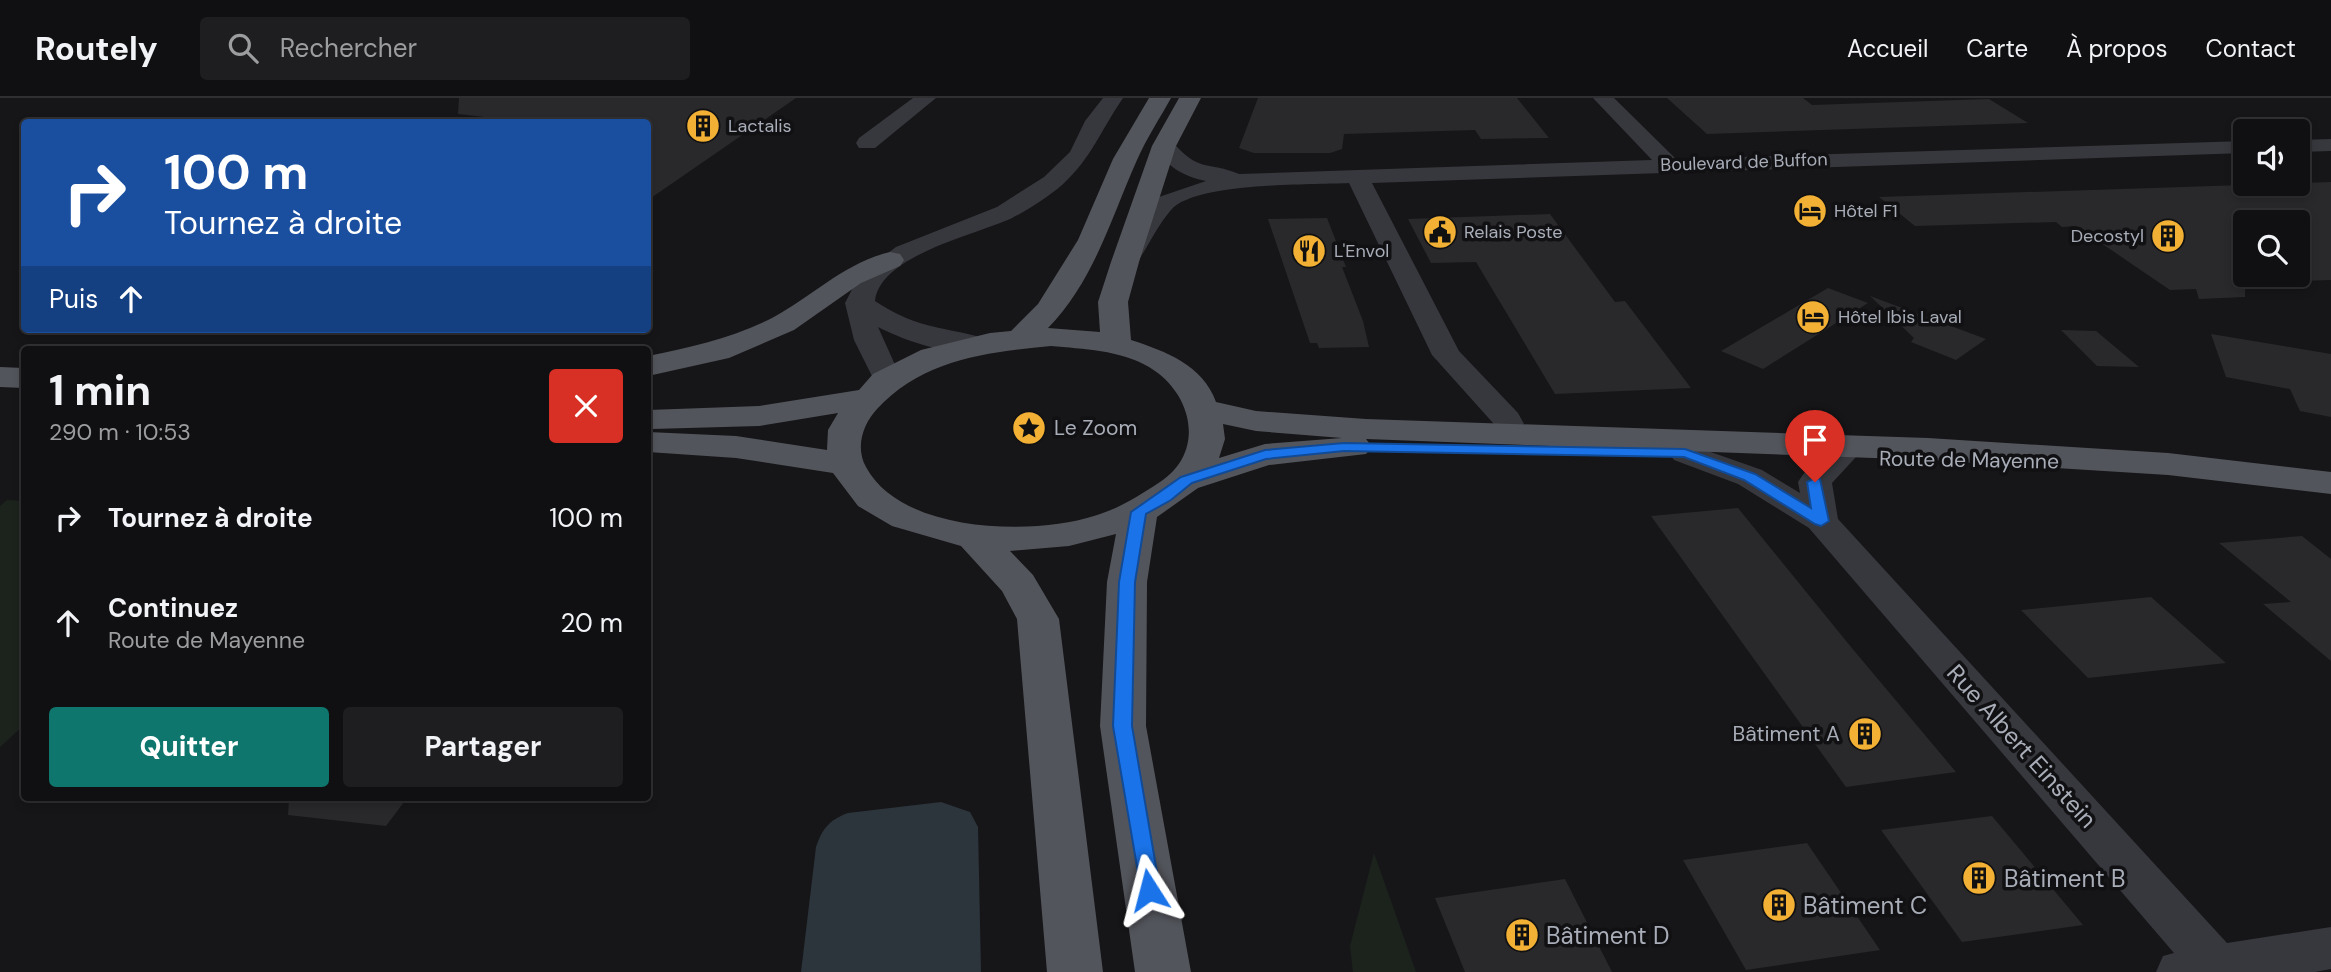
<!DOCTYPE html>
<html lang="fr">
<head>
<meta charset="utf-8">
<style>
  :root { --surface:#101012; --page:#1e1e20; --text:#f1f3f6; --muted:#9c9d9f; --line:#303032; --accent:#0f766e }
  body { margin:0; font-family:"DM Sans",sans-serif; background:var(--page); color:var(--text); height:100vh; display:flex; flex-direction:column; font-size:26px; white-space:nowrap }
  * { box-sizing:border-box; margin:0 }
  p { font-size:23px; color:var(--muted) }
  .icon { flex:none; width:38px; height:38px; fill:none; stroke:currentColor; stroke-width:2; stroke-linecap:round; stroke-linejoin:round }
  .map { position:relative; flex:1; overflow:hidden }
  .drawer { position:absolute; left:21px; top:248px; width:630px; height:455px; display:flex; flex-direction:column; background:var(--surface); border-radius:7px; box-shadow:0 4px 10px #0003,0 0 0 2px var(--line) }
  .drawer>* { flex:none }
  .banner { position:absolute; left:21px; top:21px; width:630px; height:214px; border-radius:7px; box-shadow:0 4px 10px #0003,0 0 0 2px var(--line); background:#1a4fa0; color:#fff; overflow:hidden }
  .tools { position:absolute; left:2233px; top:21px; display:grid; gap:14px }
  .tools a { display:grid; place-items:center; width:77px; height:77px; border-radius:7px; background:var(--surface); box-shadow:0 4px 10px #0003,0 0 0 2px var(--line); font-size:35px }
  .pin { position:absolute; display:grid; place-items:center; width:60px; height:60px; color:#fff; margin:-72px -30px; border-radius:50% 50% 50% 0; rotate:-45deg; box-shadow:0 0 7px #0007 }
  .pin .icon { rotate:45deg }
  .me { position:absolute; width:77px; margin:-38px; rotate:351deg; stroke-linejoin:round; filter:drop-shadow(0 0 5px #0008) }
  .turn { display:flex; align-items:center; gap:24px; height:147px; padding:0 28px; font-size:32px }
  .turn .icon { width:91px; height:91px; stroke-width:2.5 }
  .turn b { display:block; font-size:49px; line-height:60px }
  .then { display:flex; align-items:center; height:66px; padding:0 28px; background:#0003; gap:14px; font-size:26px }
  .round { display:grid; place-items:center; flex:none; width:74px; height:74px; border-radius:7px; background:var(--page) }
  .headline { display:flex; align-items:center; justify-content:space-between; height:119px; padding:0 28px }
  h1 { font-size:42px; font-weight:700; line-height:52px }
  .primary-button { display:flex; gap:14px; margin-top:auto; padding:14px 28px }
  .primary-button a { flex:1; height:80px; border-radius:7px; background:var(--accent); color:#fff; font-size:28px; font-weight:700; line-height:80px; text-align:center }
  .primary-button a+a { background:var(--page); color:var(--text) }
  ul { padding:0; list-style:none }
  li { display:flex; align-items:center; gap:21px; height:105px; padding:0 28px }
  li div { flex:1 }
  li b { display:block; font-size:26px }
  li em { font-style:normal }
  header { display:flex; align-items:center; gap:42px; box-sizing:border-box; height:98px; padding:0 35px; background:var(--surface); border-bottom:2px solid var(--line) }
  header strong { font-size:33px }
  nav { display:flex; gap:38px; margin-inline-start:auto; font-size:24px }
  .search { width:490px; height:63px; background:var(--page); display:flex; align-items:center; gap:18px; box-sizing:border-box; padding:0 24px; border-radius:7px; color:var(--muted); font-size:26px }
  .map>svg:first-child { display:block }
</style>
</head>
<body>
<header>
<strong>Routely</strong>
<div class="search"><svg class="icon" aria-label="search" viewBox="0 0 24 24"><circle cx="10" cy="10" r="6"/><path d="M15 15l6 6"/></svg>Rechercher</div>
<nav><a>Accueil</a><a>Carte</a><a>À propos</a><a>Contact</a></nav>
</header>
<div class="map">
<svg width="2331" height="874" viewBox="0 0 2331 874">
  <rect width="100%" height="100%" fill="#161618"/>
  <g fill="#1c231d">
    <polygon points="7,402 24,403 24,627 0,649 0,408"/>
    <polygon points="1374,755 1416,874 1353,874 1350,848"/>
  </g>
  <path fill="#2c353c" d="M941 704 970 714 978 729 981 874H801L816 749C822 731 829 722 848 715Z"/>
  <g fill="#29292c">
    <polygon points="459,0 796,0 648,102 648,24 526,24 458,16"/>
    <polygon points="1258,0 1517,0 1549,40 1481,41 1475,32 1344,36 1342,51 1330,55 1254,55 1239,50"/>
    <polygon points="1667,0 1803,0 1812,7 1989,1 2028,25 1707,36"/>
    <polygon points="2331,84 2331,182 2298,183 2298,124 2245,124 2245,199 2199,201 2196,191 2170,192 2076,128 2062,129 2056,124 1915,128 1879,99"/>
    <polygon points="1550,116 1615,204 1625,203 1691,290 1555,296 1476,164 1431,165 1408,121"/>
    <polygon points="1327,120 1346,169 1342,169 1363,223 1369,249 1319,250 1317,245 1310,245 1268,121"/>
    <polygon points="1828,190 1868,205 1763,271 1721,253"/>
    <polygon points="1870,198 1986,241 1956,262 1911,244 1914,240"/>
    <polygon points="2061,232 2096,233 2139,269 2097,268"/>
    <polygon points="2211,236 2331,256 2331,319 2300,313 2290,291 2226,279"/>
    <polygon points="1738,410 1851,549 1956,674 1846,689 1651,418"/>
    <polygon points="2302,438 2331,461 2331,563 2263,506 2291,504 2219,445"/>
    <polygon points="2151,499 2226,565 2088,580 2021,512"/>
    <polygon points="289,700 407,700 386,728 288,717"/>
    <polygon points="1992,718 2083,827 1962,844 1881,732"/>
    <polygon points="1807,745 1880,852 1746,872 1683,762"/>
    <polygon points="1565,781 1612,874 1465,874 1435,800"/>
  </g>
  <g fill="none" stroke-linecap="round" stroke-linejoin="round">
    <g fill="#37383d" fill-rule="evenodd">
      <polygon points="913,0 936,0 875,50 859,50 856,45 859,40"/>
      <path d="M1103 0H1123C1101 32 1091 61 1062 87 1048 99 1028 112 1012 120 976 137 880 157 875 203 914 229 937 228 980 239L984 245 980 251C949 259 906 243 878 229L901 280 896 286 886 289 876 286 854 242 845 205 860 176 896 149 997 109 1044 79 1070 54 1085 23Z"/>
      <path d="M1593 0H1614L1676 61 2245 43V55L1372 85 1459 253 1518 315 1530 337 1525 344 1514 346 1503 344 1493 325 1432 257 1349 85C1312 87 1195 84 1171 112 1157 128 1148 149 1136 166H1118L1114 161 1156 100 1206 83C1182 78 1167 68 1153 48L1156 43H1172C1198 75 1208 63 1239 76L1652 62Z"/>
      <polygon points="2331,41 2331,53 2298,54 2298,42"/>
      <path d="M1685 345 1762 372 1800 395 1798 384C1812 364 1825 346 1851 352L1856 359 1832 385 1838 421 2227 845 2331 829V871L2315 874H2156L2163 858 2174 855 1809 430 1738 386 1674 362 1669 355 1674 348Z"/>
    </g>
    <g fill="#53555c" fill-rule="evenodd">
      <path d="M1149 0H1171C1160 20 1146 41 1137 62 1111 120 1094 183 1048 230L1100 234 1098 204 1111 164 1152 48 1179 0H1201L1176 48 1139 164 1128 204 1131 242C1165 253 1203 267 1216 304L1256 313 1366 321 1928 340 2168 355 2331 374V396L2168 377 1928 362 1366 341 1372 349 1366 356 1269 367 1198 390 1157 419 1147 484 1146 628 1191 874H1135L1100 628 1107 484 1116 436 1069 448 1010 453 1033 477 1059 521 1103 874H1047L1017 521 1002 493 961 448 892 428 858 408 833 375 736 360 648 354V334L736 338 827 352 828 332 838 315 759 328 652 331 648 330V312L759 308 859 292 873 276 921 252 990 235 1011 233 1038 206 1078 142 1113 61ZM1051 248C1083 251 1120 252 1149 269 1193 295 1206 354 1160 384 1139 398 1118 411 1094 418 1032 438 901 435 866 369 855 349 863 326 877 311 923 261 987 254 1051 248ZM1223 326 1256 333 1342 340 1265 346 1219 360 1225 341Z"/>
      <path d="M890 154 900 156 904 162 900 168 861 185 794 232 729 260 648 278V258C690 249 733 240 772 220 813 198 844 165 890 154Z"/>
      <polygon points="0,269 24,270 24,290 0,289"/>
    </g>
  </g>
  <polygon fill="#1a73e8" stroke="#114b97" stroke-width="2" points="1344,345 1685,351 1755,376 1811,410 1807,384 1815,380 1820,381 1829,423 1821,428 1815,426 1744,382 1684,359 1344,353 1266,361 1192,385 1171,402 1146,416 1135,484 1132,628 1160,792 1157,798 1149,801 1142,798 1113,628 1119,484 1131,414 1181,379 1265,352"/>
  <defs>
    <g id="building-disc" transform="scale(1.75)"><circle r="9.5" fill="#f2b134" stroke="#111113"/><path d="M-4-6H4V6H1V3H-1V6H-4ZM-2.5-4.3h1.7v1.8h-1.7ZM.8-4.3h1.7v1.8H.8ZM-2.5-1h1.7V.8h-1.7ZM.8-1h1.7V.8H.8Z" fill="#111"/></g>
    <g id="hotel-disc" transform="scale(1.75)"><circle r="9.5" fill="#f2b134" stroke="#111113"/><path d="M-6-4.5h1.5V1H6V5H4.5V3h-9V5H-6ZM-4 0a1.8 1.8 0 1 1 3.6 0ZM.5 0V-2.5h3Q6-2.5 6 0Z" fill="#111"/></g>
    <g id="civic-disc" transform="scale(1.75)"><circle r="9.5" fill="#f2b134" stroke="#111113"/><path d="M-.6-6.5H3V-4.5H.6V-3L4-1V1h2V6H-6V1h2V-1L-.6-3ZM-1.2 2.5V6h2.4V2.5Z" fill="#111"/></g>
    <g id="restaurant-disc" transform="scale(1.75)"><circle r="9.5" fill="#f2b134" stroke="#111113"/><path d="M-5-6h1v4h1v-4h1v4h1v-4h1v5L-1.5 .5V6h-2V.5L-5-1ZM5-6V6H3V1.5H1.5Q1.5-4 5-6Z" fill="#111"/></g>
    <g id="sight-disc" transform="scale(1.75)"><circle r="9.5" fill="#f2b134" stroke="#111113"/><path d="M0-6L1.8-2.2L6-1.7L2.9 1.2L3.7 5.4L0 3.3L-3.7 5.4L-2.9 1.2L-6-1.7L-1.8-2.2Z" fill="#111"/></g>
  </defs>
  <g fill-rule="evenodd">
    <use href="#building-disc" x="703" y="28"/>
    <use href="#hotel-disc" x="1810" y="113"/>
    <use href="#civic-disc" x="1440" y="134"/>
    <use href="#building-disc" x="2168" y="138"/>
    <use href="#restaurant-disc" x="1309" y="153"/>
    <use href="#hotel-disc" x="1813" y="219"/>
    <use href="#sight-disc" x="1029" y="330"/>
    <use href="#building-disc" x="1865" y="636"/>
    <use href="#building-disc" x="1979" y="780"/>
    <use href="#building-disc" x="1779" y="807"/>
    <use href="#building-disc" x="1522" y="837"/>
  </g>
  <g text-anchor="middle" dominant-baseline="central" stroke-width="7" stroke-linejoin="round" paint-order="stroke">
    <g font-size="18" fill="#a8adb8" stroke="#111113" text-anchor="start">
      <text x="728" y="28">Lactalis</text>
      <text x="1834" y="113">Hôtel F1</text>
      <text x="1464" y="134">Relais Poste</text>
      <text x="2144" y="138" text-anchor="end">Decostyl</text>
      <text x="1334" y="153">L'Envol</text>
      <text x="1838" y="219">Hôtel Ibis Laval</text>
    </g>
    <g font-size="18" fill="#a8adb8" stroke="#111113">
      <text transform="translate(1744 64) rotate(-2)">Boulevard de Buffon</text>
    </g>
    <g font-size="21" fill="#a8adb8" stroke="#111113" text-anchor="start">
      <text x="1054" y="330">Le Zoom</text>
      <text x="1840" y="636" text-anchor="end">Bâtiment A</text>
    </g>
    <g font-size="21" fill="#a8adb8" stroke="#111113">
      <text transform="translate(1969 362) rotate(1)">Route de Mayenne</text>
    </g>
    <g font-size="24" fill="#a8adb8" stroke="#111113">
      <text transform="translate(2022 648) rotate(48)">Rue Albert Einstein</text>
    </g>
    <g font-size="24" fill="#a8adb8" stroke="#111113" text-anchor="start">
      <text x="2004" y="780">Bâtiment B</text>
      <text x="1803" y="807">Bâtiment C</text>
      <text x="1546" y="837">Bâtiment D</text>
    </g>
  </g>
</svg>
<div class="tools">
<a><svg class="icon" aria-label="sound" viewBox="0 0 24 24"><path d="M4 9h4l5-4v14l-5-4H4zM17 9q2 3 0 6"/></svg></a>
<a><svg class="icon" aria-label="search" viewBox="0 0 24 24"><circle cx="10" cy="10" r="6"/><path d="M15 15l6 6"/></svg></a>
</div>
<div class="pin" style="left:1815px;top:384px;background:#d93025"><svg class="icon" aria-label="arrive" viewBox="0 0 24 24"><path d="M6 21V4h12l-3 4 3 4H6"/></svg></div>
<svg class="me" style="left:1149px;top:792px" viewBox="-20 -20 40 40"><path d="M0-17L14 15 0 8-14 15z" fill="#1a73e8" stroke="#fff" stroke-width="4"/></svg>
<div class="banner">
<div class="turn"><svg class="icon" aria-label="right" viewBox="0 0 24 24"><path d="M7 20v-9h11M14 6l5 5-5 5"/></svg><div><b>100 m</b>Tournez à droite</div></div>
<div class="then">Puis<svg class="icon" aria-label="ahead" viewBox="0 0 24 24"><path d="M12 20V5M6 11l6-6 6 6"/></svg></div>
</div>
<section class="drawer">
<div class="headline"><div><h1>1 min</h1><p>290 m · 10:53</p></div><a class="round" style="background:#d93025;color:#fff"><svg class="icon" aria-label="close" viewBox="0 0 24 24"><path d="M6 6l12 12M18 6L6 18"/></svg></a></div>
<ul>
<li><svg class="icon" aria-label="right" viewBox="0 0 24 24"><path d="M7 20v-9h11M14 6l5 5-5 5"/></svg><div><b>Tournez à droite</b></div><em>100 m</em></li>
<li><svg class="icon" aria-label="ahead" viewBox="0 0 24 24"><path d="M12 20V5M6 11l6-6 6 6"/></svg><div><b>Continuez</b><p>Route de Mayenne</p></div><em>20 m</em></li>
</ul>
<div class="primary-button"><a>Quitter</a><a>Partager</a></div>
</section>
</div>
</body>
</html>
